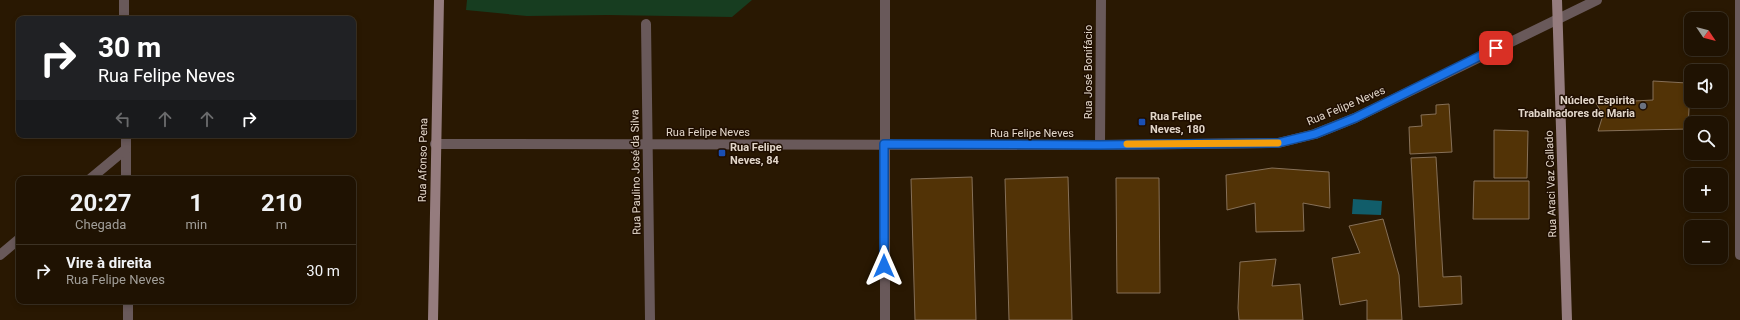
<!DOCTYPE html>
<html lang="pt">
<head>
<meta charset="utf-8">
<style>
  :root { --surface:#1f1202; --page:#271b0c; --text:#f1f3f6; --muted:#a19e99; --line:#3c3224 }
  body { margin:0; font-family:Roboto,sans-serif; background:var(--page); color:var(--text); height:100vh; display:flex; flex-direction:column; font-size:15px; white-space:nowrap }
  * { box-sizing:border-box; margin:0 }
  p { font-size:13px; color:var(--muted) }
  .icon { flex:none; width:22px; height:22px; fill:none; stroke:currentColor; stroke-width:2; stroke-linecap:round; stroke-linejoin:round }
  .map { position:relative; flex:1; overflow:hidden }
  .drawer { position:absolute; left:16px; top:176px; width:340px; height:128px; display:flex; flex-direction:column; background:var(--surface); border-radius:8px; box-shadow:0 2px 6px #0003,0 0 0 1px var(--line) }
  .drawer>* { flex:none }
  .hud { position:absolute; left:16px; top:16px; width:340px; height:122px; border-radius:8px; box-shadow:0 2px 6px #0003,0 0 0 1px var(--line); background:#202124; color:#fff; overflow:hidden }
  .needle { width:26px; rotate:125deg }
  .buttons { position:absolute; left:1684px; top:12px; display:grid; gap:8px }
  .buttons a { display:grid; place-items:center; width:44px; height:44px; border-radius:8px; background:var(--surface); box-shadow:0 2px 6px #0003,0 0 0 1px var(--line); font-size:20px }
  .pin { position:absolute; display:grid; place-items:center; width:34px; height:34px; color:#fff; margin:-17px; border-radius:8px; box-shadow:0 2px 6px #0006 }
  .me { position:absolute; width:44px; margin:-22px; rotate:0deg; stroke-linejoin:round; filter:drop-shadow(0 0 3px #0008) }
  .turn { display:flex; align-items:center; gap:14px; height:84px; padding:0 16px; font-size:18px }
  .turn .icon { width:52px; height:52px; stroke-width:2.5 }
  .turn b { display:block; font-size:28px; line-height:34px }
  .lanes { display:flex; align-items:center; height:38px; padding:0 16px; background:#0003; justify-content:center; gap:20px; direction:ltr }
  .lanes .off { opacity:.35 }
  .eta { display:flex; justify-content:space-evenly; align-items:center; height:68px; text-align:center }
  .eta b { font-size:24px; font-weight:700; line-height:28px }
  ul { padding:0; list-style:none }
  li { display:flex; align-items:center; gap:12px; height:52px; padding:0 16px; border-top:1px solid var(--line) }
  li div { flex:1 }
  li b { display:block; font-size:15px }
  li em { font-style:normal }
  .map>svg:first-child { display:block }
</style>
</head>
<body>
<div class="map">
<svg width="1740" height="320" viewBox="0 0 1740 320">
  <rect width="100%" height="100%" fill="#291802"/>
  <polygon fill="#173d20" points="467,0 752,0 732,17 608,15 527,16 466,10"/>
  <polygon fill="#115d6a" points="1353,199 1382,201 1381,215 1352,214"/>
  <g fill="#523306" stroke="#867058">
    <polygon points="1653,81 1687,83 1689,109 1688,129 1598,131 1603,115 1596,103 1653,100"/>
    <polygon points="1449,104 1452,152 1410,154 1409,127 1422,126 1421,115 1436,114 1436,105"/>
    <polygon points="1494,130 1528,131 1527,178 1494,178"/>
    <polygon points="1436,157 1443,277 1461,276 1462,304 1419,307 1411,158"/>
    <polygon points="1272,168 1329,172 1330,208 1303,203 1304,231 1256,232 1255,203 1227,210 1226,175"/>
    <polygon points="972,177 976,320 915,320 911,179"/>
    <polygon points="1068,177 1072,320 1009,320 1005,179"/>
    <polygon points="1116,178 1159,178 1160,293 1117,293"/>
    <polygon points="1474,181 1529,181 1529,219 1473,219"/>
    <polygon points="1383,219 1399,275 1402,320 1367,320 1367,300 1340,305 1332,258 1360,253 1349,226"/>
    <polygon points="1276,259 1272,286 1300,284 1303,320 1239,320 1238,308 1240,262"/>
  </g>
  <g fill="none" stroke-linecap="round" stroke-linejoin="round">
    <polyline stroke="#69595a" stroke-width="10" points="1740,255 1740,0"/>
    <g stroke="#69595a" stroke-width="10">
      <polyline points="124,0 124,19"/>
      <polyline points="646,24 650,320"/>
      <polyline points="126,135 126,179"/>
      <polyline points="1100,145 1101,0"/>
      <polyline points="90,179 126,149"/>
      <polyline points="0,255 19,239"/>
      <polyline points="128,301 128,320"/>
    </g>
    <g stroke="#69595a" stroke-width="10">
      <polyline points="435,144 1100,145 1278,143 1315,134 1355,118 1597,0"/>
      <polyline points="885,320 885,0"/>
    </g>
    <g stroke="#957c7e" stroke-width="10">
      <polyline points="1557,0 1567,320"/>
      <polyline points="433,320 439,0"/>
    </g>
  </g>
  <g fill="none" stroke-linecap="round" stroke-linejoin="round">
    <g stroke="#114b97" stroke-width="10">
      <polyline id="route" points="884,266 884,144 1100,145 1278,143 1315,134 1355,118 1496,48"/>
    </g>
    <use href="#route" stroke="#1a73e8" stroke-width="7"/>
    <polyline stroke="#f59e0b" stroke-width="7" points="1127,144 1278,143"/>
  </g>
  <circle fill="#6b7280" stroke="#1f0e00" stroke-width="1.5" cx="1643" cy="106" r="4"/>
  <g fill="#1a4fb4" stroke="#1f0e00" stroke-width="1.5">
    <rect x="1138" y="118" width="8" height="8" rx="2"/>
    <rect x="718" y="149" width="8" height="8" rx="2"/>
  </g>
  <g text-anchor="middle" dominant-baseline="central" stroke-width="3" stroke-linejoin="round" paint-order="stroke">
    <g font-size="11" fill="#e2d6c9" stroke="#1f0e00">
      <text transform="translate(1088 72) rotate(-90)">Rua José Bonifácio</text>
      <text transform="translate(1346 106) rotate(-23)">Rua Felipe Neves</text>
      <text x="708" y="132">Rua Felipe Neves</text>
      <text x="1032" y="133">Rua Felipe Neves</text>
      <text transform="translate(423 160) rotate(-89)">Rua Afonso Pena</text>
      <text transform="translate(636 172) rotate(-91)">Rua Paulino José da Silva</text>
      <text transform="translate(1551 184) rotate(-92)">Rua Araci Vaz Callado</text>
    </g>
    <g font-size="11" font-weight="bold" fill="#e2d6c9" stroke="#1f0e00" text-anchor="start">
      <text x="1635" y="100" text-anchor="end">Núcleo Espirita<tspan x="1635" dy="13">Trabalhadores de Maria</tspan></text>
      <text x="1150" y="116">Rua Felipe<tspan x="1150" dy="13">Neves, 180</tspan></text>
      <text x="730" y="147">Rua Felipe<tspan x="730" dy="13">Neves, 84</tspan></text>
    </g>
  </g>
</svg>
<div class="buttons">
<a><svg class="needle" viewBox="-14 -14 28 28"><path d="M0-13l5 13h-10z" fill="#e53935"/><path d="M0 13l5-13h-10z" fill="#a19e99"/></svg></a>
<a><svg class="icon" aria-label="sound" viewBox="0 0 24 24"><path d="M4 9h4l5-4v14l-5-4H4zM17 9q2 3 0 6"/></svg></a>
<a><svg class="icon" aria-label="search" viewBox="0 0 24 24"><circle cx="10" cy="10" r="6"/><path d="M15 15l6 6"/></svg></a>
<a>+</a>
<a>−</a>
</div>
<div class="pin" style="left:1496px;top:48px;background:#d93025"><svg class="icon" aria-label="arrive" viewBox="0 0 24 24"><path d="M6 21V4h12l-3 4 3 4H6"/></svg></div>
<svg class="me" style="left:884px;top:266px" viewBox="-20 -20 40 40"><path d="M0-17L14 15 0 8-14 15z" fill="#1a73e8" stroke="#fff" stroke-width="4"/></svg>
<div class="hud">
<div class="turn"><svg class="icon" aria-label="right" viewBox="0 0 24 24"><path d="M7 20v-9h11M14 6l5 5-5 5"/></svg><div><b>30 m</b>Rua Felipe Neves</div></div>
<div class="lanes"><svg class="icon off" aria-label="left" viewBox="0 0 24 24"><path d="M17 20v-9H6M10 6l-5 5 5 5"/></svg><svg class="icon off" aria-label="ahead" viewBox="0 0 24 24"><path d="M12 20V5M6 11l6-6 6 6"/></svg><svg class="icon off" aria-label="ahead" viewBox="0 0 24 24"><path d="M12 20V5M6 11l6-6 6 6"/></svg><svg class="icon" aria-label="right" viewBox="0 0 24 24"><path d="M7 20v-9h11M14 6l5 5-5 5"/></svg></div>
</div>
<section class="drawer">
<div class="eta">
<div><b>20:27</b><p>Chegada</p></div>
<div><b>1</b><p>min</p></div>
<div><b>210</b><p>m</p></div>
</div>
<ul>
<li><svg class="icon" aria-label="right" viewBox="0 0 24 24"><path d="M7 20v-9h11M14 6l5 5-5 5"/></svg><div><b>Vire à direita</b><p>Rua Felipe Neves</p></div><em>30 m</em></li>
</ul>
</section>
</div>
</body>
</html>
